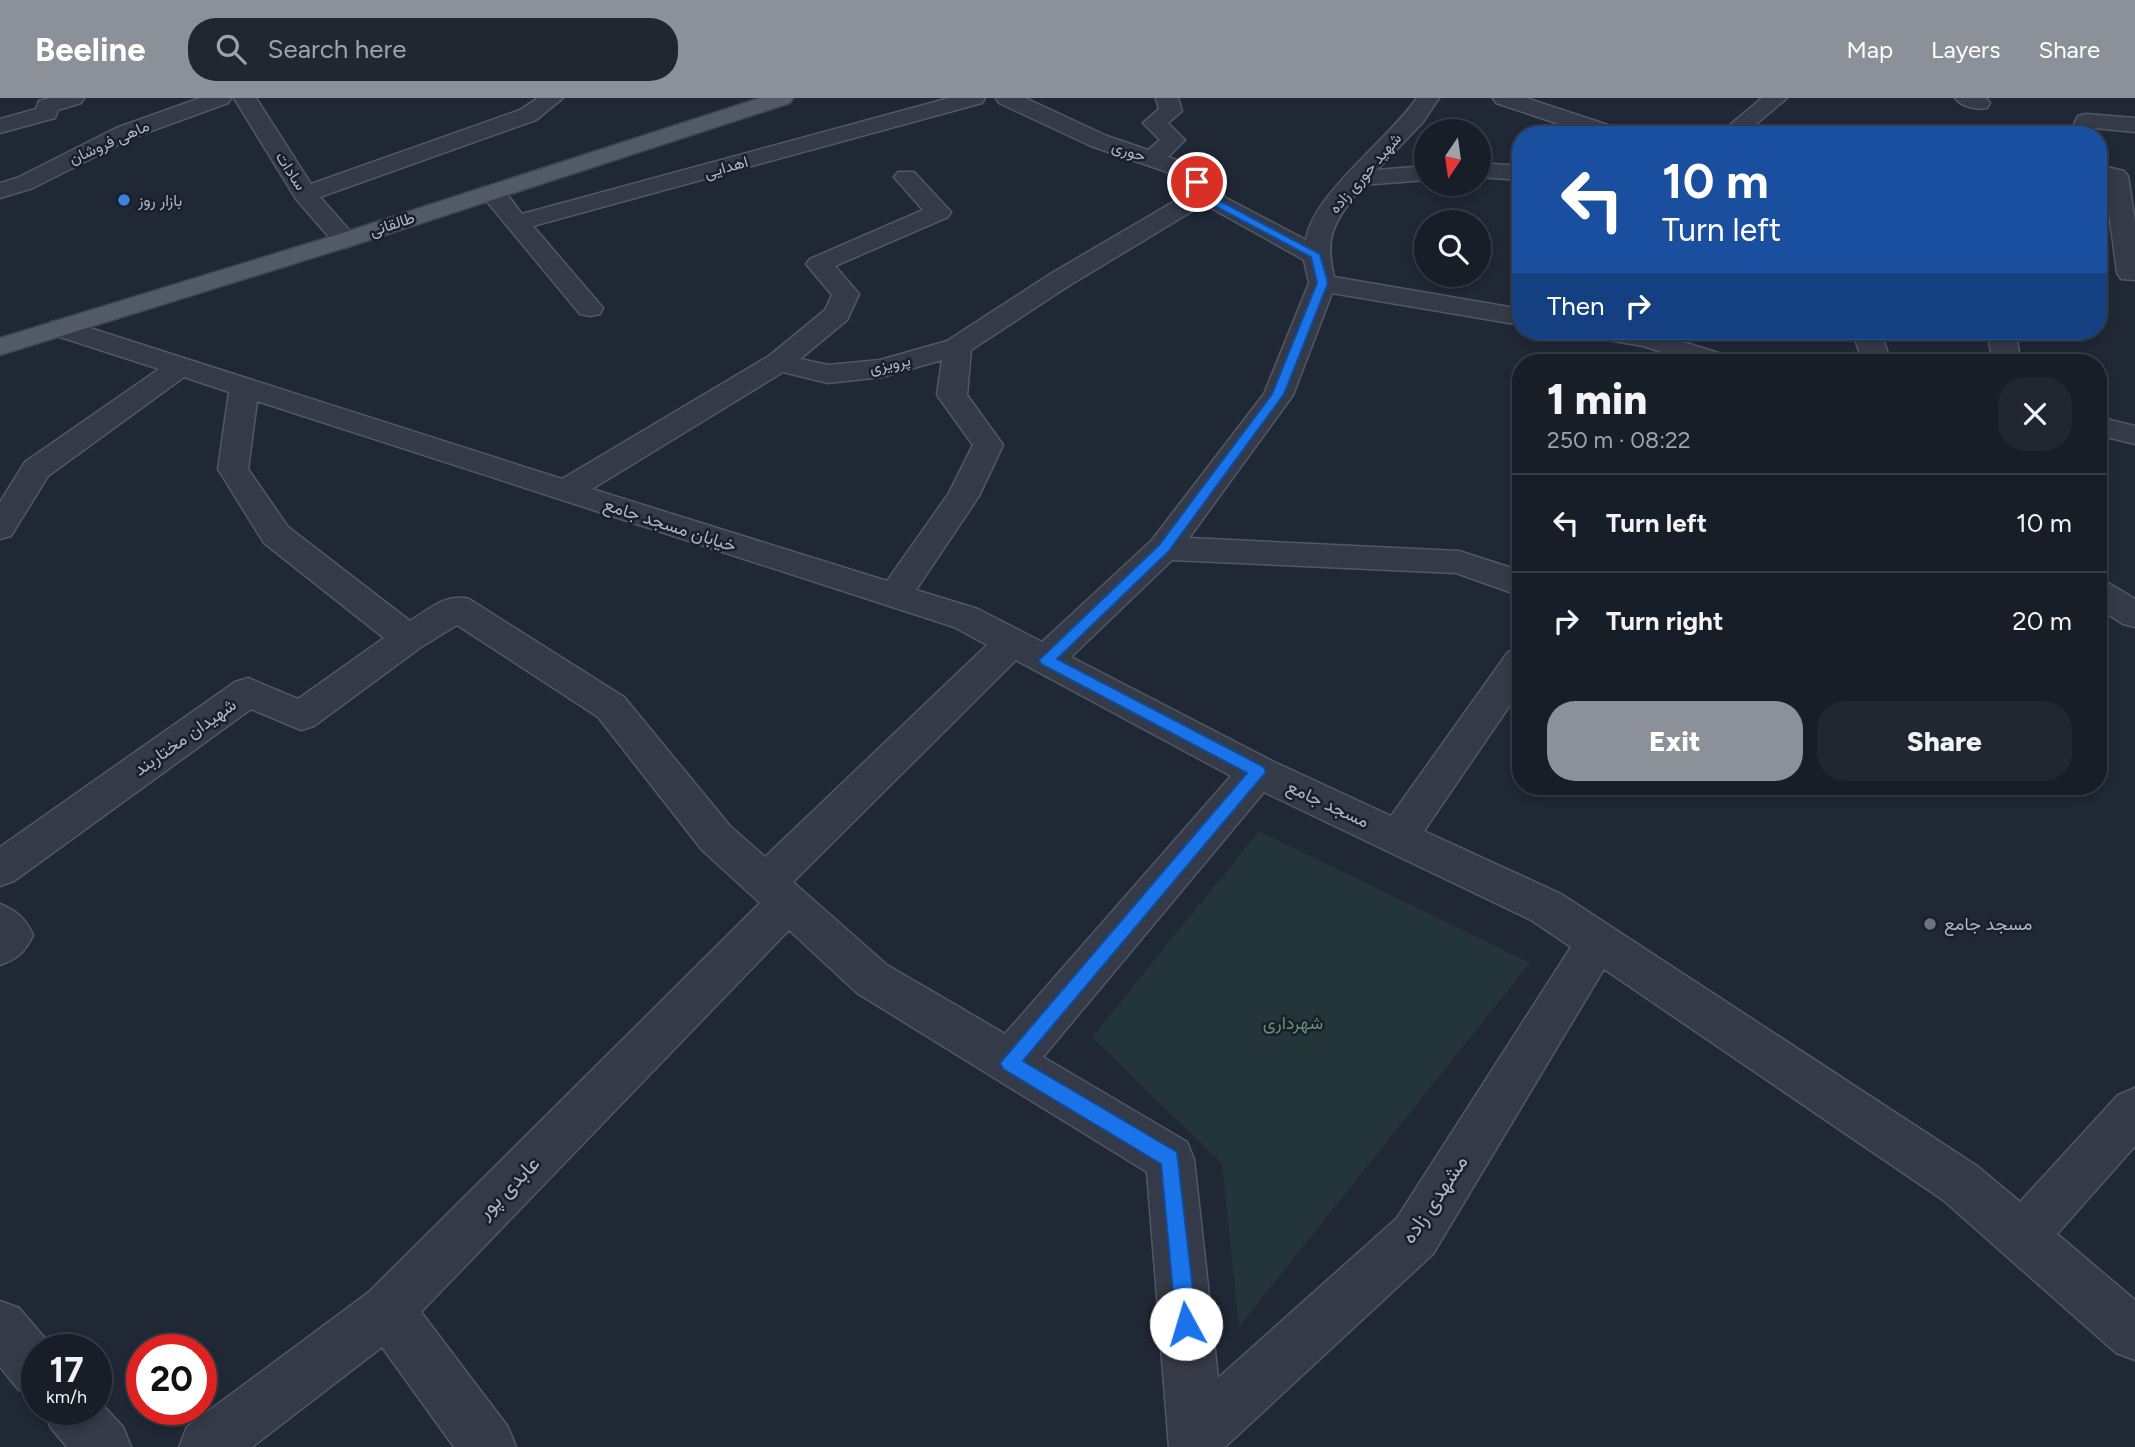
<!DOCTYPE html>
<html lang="en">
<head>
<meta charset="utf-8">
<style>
  :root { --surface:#181e28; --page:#212730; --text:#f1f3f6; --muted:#9fa2a8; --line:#363c45; --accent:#8c9099 }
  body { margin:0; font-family:Figtree,Vazirmatn,sans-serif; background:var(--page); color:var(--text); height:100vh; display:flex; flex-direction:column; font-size:26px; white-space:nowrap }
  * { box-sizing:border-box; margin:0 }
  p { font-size:23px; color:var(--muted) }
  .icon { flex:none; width:38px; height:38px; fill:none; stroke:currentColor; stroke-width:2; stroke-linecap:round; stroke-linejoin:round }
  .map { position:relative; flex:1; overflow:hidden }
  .sheet { position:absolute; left:1512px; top:256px; width:595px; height:441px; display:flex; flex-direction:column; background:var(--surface); border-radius:28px; box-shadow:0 4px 10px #0003,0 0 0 2px var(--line) }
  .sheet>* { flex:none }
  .top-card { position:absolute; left:1512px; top:28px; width:595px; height:214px; border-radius:28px; box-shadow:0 4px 10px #0003,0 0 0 2px var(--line); background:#1a4fa0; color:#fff; overflow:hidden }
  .needle { width:46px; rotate:193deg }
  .buttons { position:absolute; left:1414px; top:21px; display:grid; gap:14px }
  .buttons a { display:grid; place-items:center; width:77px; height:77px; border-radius:50%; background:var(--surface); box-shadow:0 4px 10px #0003,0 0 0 2px var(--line); font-size:35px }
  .speed { position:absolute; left:21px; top:1236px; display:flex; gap:14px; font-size:35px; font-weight:700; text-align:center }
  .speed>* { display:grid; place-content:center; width:91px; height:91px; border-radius:50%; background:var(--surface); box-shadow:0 4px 10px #0003,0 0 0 2px var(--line); line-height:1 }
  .speed small { font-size:18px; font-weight:400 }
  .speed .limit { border:10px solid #d22; background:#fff; color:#111 }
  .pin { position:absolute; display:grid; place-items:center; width:60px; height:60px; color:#fff; margin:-30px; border:4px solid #fff; border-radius:50%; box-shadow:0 2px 7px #0007 }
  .me { position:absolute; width:77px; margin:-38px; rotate:354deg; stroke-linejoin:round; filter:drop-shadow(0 0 5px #0008) }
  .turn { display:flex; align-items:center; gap:24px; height:147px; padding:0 35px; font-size:32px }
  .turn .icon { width:91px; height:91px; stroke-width:2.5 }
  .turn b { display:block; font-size:49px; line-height:60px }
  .then { display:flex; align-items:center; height:66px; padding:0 35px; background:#0003; gap:14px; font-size:26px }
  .round { display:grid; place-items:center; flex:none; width:74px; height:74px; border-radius:28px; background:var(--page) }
  .overview { display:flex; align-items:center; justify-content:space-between; height:119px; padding:0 35px }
  h1 { font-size:42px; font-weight:800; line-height:52px }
  .button { display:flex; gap:14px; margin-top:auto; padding:14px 35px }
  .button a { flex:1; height:80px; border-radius:28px; background:var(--accent); color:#fff; font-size:28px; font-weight:800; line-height:80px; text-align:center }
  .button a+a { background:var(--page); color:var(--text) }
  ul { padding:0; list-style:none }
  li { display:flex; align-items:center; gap:21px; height:98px; padding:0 35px; border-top:2px solid var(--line) }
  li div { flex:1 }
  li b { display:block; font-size:26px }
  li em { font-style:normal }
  header { display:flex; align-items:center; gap:42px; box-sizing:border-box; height:98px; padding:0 35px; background:var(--accent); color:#fff }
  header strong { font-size:33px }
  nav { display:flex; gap:38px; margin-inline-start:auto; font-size:24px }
  .search { width:490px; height:63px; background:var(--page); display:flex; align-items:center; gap:18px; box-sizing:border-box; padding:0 24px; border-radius:28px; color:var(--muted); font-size:26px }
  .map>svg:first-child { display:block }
</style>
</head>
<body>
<header>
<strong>Beeline</strong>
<div class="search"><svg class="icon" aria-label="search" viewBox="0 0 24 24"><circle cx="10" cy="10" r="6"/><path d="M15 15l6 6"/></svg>Search here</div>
<nav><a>Map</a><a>Layers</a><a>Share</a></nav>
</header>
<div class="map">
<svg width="2135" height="1349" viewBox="0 0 2135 1349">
  <rect width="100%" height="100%" fill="#202836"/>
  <polygon fill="#233538" points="1259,733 1530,865 1239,1229 1222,1066 1092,939"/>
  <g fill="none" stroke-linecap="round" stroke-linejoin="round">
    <g stroke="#515865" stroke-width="3">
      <g id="minor">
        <polygon points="50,0 84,0 81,5 58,12 55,20 0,35 0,21 36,11 39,3"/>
        <polygon points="200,0 231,0 228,5 132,40 33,90 0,100 0,85 17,80 116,30"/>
        <polygon points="234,0 256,0 311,86 520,12 538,0 563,0 536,22 320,99 358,142 354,147 345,150 336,147 296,101"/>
        <path d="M949 0H985L982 5 533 128 603 210 600 216 590 218 580 216 479 94 483 89C502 84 511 102 522 116Z"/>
        <path d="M996 0H1025L1107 38 1148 52 1160 42 1143 25 1159 11 1156 0H1178L1182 13 1168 25 1185 42 1168 59 1195 68 1226 100 1306 142C1312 97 1390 40 1417 0H1439L1423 24 1377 72 1426 68V82L1362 87C1337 123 1323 133 1334 179L1521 211V227L1332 195 1293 297 1189 440 1459 453 1521 473V498L1456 475 1172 462 1071 559 1272 663 1391 718 1508 554 1521 550V591L1424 733 1561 796 1977 1068 2020 1104 2118 997 2135 990V1048L2057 1136 2135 1202V1262L2116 1255 1943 1102 1604 871 1433 1156 1225 1349H1169L1147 1074 857 895 789 832 421 1214 508 1329 516 1349H454L382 1249 252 1349H179L187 1329 369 1194 760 805 702 752 598 619 457 527 421 549 314 628 301 632 251 611 14 783 0 788V749L235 584 248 580 298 601 384 540 264 445 218 371 229 294 184 279 48 378 11 438 0 441V404L25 364 159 271 51 236 47 230 51 224 61 222 71 224 562 381 769 258 825 212 832 197 806 166 810 161 923 112 894 79 898 74H914L951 114 948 119 835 168 859 196 847 222 800 261 828 267 880 262 947 243 1052 175 1192 93 1179 78 1091 48 999 5ZM1204 106 1304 162 1309 185 1264 296 1152 442 1042 544 978 511 916 492 979 398 1003 347 967 297 971 252 1070 187ZM942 262 937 297 973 347 949 395 887 483 592 391 783 274 828 285 882 279ZM257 303 954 529 987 547 765 759 730 728 624 599 469 501C446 495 429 511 410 523L288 429 248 371ZM1016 562 1231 678 1005 936 887 867 793 784ZM1264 694 1531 822 1571 849 1397 1120 1218 1280 1194 1061 1187 1044 1043 959Z"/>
        <polygon points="1493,0 1526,0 1623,32 1626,37 1592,37 1496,5"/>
        <polygon points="1762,0 1787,0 1743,37 1718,37"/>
        <path d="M1955 0H1986L1990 5 1987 10C1976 12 1962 9 1955 0Z"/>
        <polygon points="2086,16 2135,20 2135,34 2094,30 2091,37 2069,37 2078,18"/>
        <polygon points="1479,65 1521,68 1521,82 1479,79"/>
        <polygon points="2098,67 2124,73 2128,78 2135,124 2135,182 2121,181 2117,175 2105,83 2098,81"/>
        <polygon points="1586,233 1648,233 1728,258 1732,264 1691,264 1643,248 1590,239"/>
        <polygon points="1852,233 1880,233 1891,264 1863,264"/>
        <polygon points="1987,233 2015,233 2021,264 1993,264"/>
        <polygon points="2098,319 2135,328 2135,346 2098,337"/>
        <polygon points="2098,482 2110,486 2135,501 2135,529 2123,526 2098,510"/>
        <path d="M0 806C17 813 25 820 33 837 25 854 17 861 0 867Z"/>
        <polygon points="0,1203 19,1210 54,1251 37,1251 37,1299 18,1291 0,1269"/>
        <polygon points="96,1300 123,1329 131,1349 67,1349 51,1330 43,1311 96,1311"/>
      </g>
    </g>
    <g stroke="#3d4350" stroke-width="3">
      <polygon id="major" points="760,0 793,0 790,5 354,147 0,257 0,240 336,137"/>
    </g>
    <use href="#minor" fill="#343a47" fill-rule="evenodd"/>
    <use href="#major" fill="#525967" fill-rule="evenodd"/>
  </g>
  <polygon fill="#1a73e8" stroke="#114b97" stroke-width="2" points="1193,82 1200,82 1220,103 1320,156 1328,185 1284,296 1169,453 1057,561 1264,669 1266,674 1023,963 1177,1054 1197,1226 1194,1233 1186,1237 1179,1233 1176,1226 1161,1066 1003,971 1000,965 1247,675 1041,566 1039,562 1159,447 1272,296 1317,185 1311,159 1213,107 1193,86"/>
  <circle fill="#3f7fe0" stroke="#191f2b" stroke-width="2.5" cx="124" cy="102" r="7"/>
  <circle fill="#6b7280" stroke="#191f2b" stroke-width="2.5" cx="1930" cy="826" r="7"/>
  <g text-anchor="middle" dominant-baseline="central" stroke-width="5" stroke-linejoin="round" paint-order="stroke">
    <g font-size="16" fill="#aeb5c4" stroke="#191f2b">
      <text transform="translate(109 44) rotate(-24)">ماهی فروشان</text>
      <text transform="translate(1129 53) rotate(19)">حوری</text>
      <text transform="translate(726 69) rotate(-16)">اهدایی</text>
      <text transform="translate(291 73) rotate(57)">سادات</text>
      <text transform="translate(1365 75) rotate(-49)">شهید حوری زاده</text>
      <text transform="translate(392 126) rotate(-18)">طالقانی</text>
      <text transform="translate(890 266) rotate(-12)">پرویزی</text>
    </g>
    <g font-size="16" fill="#aeb5c4" stroke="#191f2b" text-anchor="start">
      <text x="138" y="102">بازار روز</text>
    </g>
    <g font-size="18" fill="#aeb5c4" stroke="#191f2b">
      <text transform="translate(670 427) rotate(18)">خیابان مسجد جامع</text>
      <text transform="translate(185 639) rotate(-35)">شهیدان مختاربند</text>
      <text transform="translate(1328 706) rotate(25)">مسجد جامع</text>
    </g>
    <g font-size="18" fill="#aeb5c4" stroke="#191f2b" text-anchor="start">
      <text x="1944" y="826">مسجد جامع</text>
    </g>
    <g font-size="18" fill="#669374" stroke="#191f2b">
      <text x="1293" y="925">شهرداری</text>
    </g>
    <g font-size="21" fill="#aeb5c4" stroke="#191f2b">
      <text transform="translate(508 1089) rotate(-45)">عابدی پور</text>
      <text transform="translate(1434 1101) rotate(-56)">مشهدی زاده</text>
    </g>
  </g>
</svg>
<div class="buttons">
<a><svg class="needle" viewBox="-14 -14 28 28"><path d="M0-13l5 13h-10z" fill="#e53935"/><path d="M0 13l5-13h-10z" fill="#9fa2a8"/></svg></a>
<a><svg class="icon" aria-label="search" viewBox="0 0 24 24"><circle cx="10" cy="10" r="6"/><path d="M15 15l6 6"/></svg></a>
</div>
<div class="speed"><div>17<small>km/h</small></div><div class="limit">20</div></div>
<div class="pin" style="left:1197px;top:84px;background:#d93025"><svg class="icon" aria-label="arrive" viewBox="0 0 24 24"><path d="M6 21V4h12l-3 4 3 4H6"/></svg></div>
<svg class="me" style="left:1186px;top:1226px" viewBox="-20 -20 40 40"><circle r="19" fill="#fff"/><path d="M0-13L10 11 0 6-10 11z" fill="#1a73e8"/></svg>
<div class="top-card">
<div class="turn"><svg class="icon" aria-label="left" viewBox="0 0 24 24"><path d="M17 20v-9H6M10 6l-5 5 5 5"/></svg><div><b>10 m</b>Turn left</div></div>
<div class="then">Then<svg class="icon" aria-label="right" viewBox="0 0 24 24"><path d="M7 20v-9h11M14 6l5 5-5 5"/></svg></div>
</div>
<section class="sheet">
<div class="overview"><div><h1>1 min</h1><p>250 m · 08:22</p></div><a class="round"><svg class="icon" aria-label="close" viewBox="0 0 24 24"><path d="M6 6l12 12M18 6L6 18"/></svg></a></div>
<ul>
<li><svg class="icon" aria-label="left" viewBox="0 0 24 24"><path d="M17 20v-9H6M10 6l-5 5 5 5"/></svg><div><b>Turn left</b></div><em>10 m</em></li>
<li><svg class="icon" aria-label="right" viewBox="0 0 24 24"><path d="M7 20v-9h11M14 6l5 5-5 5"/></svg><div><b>Turn right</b></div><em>20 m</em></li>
</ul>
<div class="button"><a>Exit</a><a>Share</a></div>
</section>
</div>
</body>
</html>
